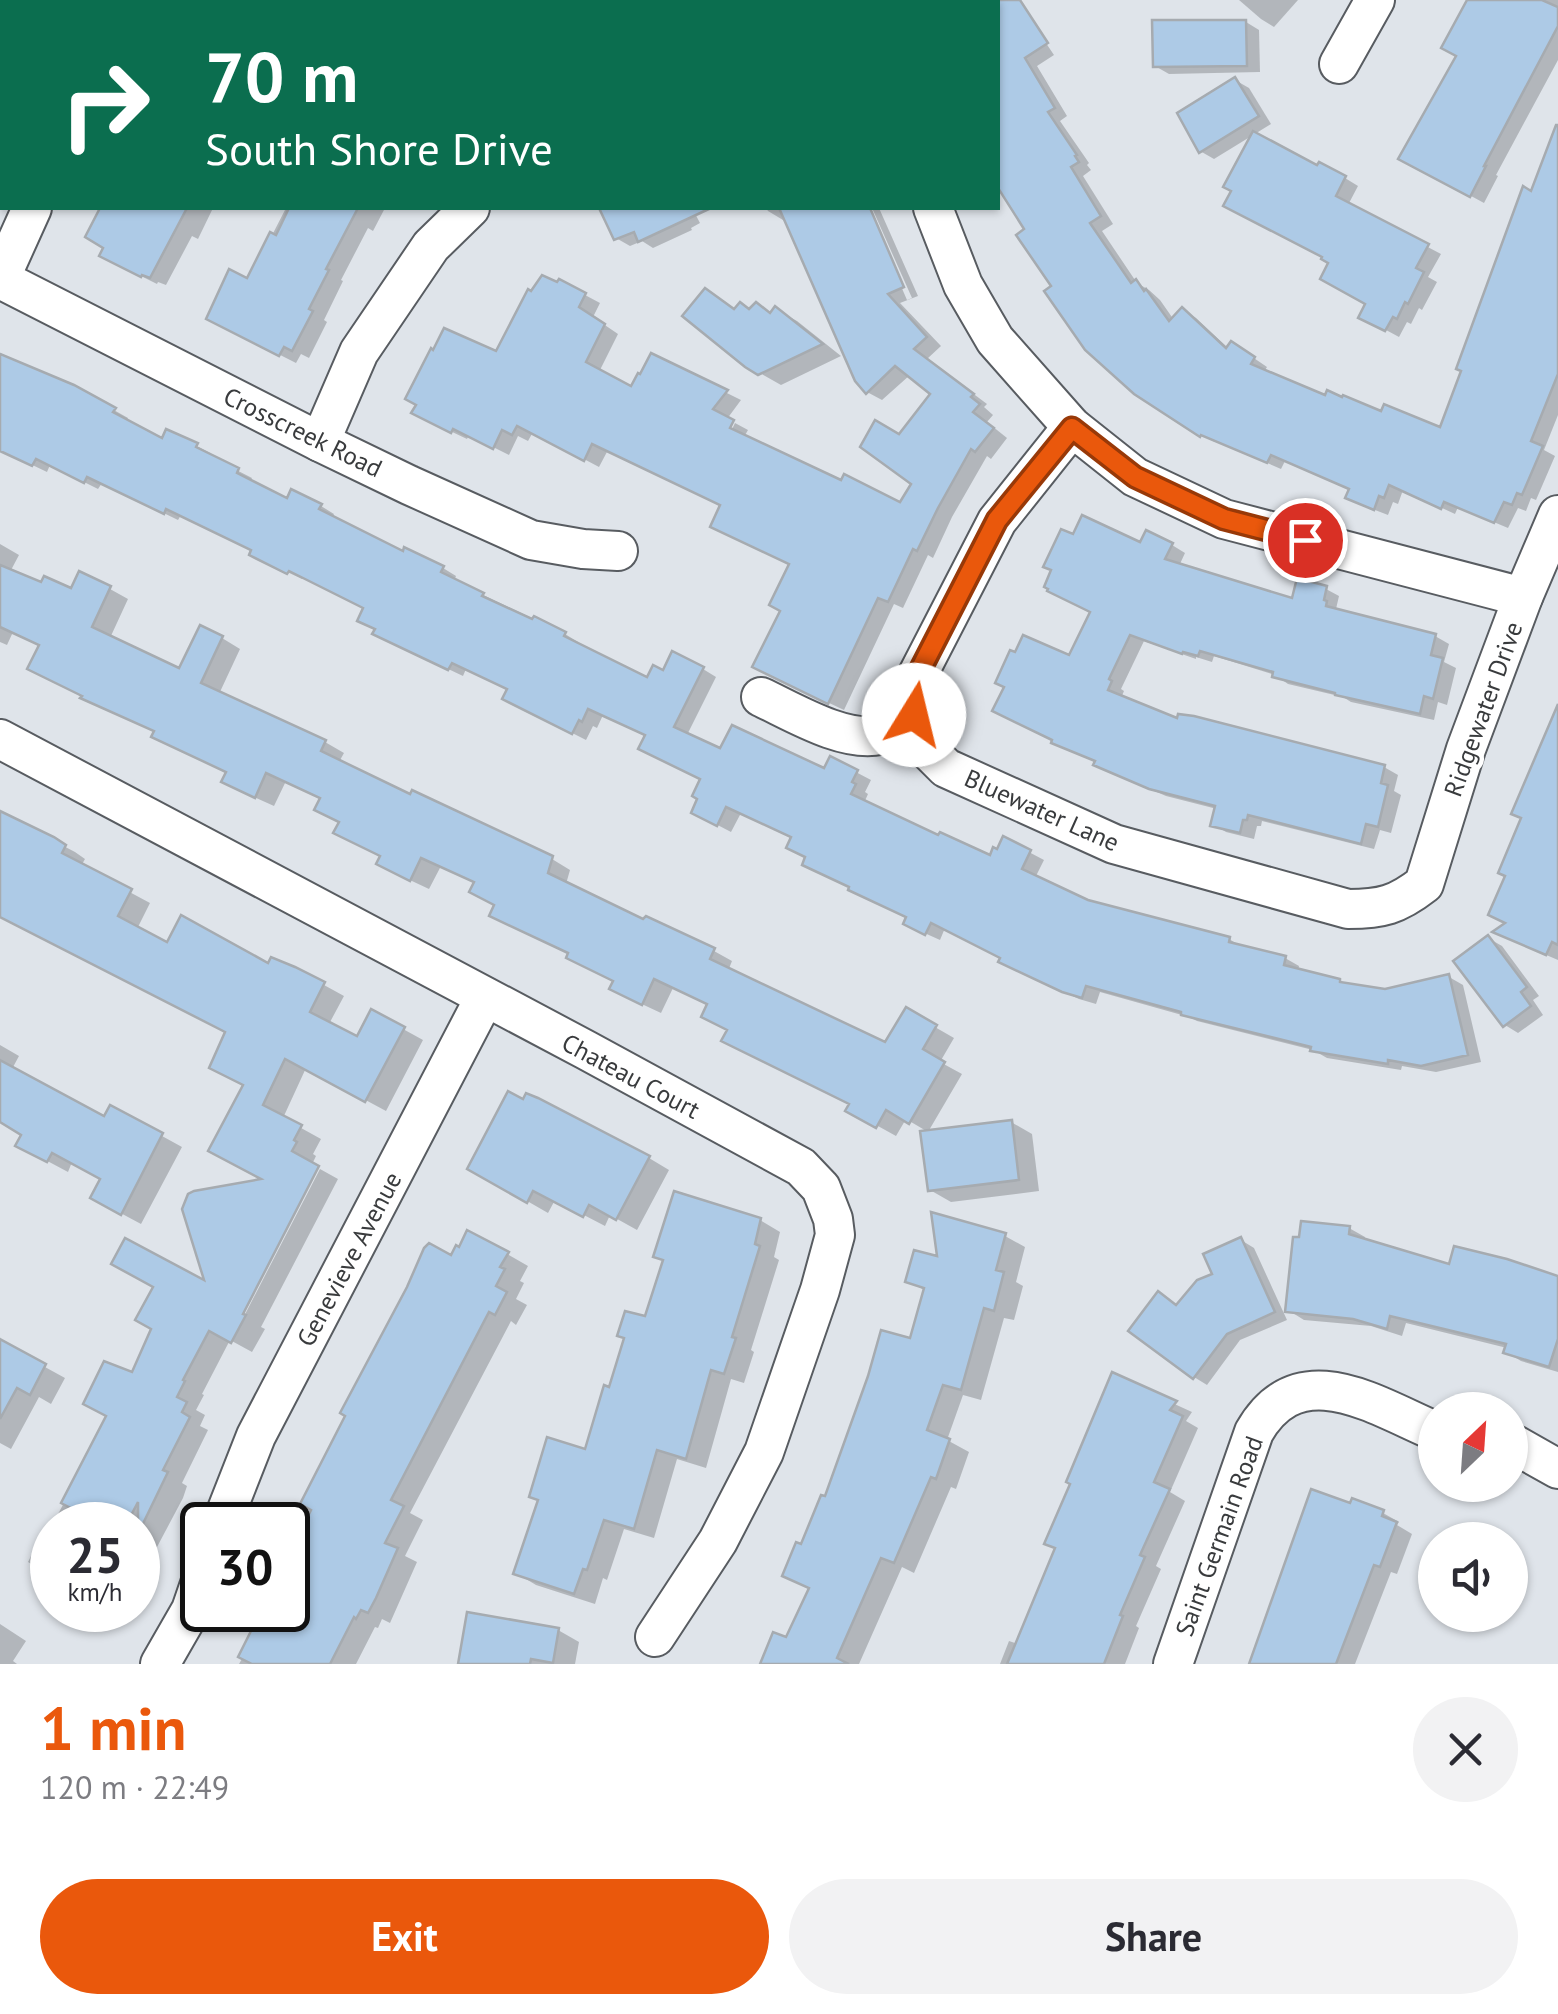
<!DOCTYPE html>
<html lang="en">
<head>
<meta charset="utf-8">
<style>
  :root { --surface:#fff; --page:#f2f2f3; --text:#2b2b33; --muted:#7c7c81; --accent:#ea580c }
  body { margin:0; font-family:"PT Sans",sans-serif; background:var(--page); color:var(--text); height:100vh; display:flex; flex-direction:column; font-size:38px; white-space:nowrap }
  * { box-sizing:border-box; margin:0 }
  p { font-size:32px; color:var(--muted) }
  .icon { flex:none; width:55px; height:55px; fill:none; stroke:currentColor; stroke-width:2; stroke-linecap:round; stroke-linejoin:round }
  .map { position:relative; height:1664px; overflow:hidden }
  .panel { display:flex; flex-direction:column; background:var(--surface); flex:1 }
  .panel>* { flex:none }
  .hud { position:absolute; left:0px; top:0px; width:1000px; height:210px; box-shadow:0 2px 8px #0004; background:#0b6e4f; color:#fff; overflow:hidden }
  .needle { width:65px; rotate:25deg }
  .fabs { position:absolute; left:1418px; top:1392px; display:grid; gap:20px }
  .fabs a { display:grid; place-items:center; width:110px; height:110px; border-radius:50%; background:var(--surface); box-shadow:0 2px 8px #0004; font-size:50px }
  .speed { position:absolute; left:30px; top:1502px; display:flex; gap:20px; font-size:50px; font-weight:700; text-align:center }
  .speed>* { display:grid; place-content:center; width:130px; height:130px; border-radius:50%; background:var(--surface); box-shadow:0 2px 8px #0004; line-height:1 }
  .speed small { font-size:25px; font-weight:400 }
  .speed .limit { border:5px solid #111; border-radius:15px; background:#fff; color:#111 }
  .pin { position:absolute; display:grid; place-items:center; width:85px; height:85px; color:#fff; margin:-42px; border:5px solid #fff; border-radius:50%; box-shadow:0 2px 10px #0007 }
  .me { position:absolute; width:110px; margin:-55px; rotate:9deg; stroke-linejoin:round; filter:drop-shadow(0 0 8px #0008) }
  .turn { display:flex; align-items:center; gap:35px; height:210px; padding:0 40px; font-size:45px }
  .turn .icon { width:130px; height:130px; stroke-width:2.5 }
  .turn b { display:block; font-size:70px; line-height:85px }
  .round { display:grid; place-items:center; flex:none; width:105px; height:105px; border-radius:52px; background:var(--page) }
  .overview { display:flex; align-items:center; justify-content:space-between; height:170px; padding:0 40px }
  h1 { font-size:60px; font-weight:700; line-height:75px; color:var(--accent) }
  .cta { display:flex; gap:20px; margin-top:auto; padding:20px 40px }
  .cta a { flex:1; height:115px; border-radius:60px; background:var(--accent); color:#fff; font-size:40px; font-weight:700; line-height:115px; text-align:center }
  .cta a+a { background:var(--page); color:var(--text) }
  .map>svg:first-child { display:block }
</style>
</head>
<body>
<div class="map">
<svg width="1558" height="1664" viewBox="0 0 1558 1664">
  <rect width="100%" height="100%" fill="#dfe4ea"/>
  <g fill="#0003">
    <polygon points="0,0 59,0 58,2 2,2 2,64 0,63"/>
    <polygon points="193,0 288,0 293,2 192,2"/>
    <polygon points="693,0 777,0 778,2 694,2"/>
    <polygon points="926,0 1017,0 1054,55 1037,66 1067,116 1060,121 1089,163 1087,165 1091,170 1083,176 1113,224 1102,231 1137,283 1149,290 1160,300 1174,320 1183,310 1196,318 1229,349 1245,352 1267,367 1264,372 1326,398 1441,430 1532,194 1558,141 1558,415 1544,450 1555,456 1536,500 1531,498 1526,511 1518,508 1508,528 1458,507 1455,514 1403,490 1398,504 1393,502 1388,515 1362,505 1351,490 1285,461 1281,469 1216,441 1215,442 1201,435 1027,230 998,183 1005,176 998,164 998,2 927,2"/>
    <polygon points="1239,0 1298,0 1274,27 1261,19"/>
    <polygon points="1470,0 1558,0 1558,60 1496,175 1498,176 1484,203 1401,158 1459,56"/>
    <polygon points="1246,22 1259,30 1260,72 1169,74 1155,66"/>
    <polygon points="1235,80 1249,88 1271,124 1214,159 1200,151"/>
    <polygon points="0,140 2,142 2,172 0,177"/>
    <polygon points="1318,169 1345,178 1358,186 1348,205 1441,254 1428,277 1437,282 1422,310 1419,308 1411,324 1407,322 1399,337 1375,324 1368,304 1331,262"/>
    <polygon points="103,208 213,208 198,239 192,236 166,285 158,282 157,284 117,264 106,247 89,236"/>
    <polygon points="286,208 385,208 373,231 368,228 341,280 343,281 324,320 327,322 309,358 301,354 296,363 225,327"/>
    <polygon points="602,208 692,208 700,223 691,228 692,230 653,248 642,241 630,246 616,238"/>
    <polygon points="766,208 867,208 907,300 912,298 872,208 879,208 918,296 900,303 941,346 927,359 987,404 984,407 993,415 987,422 1007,438 991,459 987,456 952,517 933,558 928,555 903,608 894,604 844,710 770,675 792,564 723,505 608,450 599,467 533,432 528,441 518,436 509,455 469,435 467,439 429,421 497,355 585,295 600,303 593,317 618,334 599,372 632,389 652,356 741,400 727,419 727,440 735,423 748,430 744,437 842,483 901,505 914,483 900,438 933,393 910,375 882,400 867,392 787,218 783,220 768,211"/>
    <polygon points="705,291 736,310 751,311 756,305 772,314 776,310 797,321 841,356 781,385 746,365"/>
    <polygon points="0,353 73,387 128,418 126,422 163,442 197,446 210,453 209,456 252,478 250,482 288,501 321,506 334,514 332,518 404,554 443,568 456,576 454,581 565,634 578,642 577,645 649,680 664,674 703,669 716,677 687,735 721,751 825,772 831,759 871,780 865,792 868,794 864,803 991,858 998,852 1004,839 1044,860 1035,878 1087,902 1229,939 1244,948 1285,958 1299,966 1298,971 1339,981 1346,985 1385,991 1449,977 1463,985 1481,1062 1436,1072 1402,1066 1401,1070 1327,1058 1313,1050 1197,1021 1189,1017 1100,992 1096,1004 1079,999 1015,969 1003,958 945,928 940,940 920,931 909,917 852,887 808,857 794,838 741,813 731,832 708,820 703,779 648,735 603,715 597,728 593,726 586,740 519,706 509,689 466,669 463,676 389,641 377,629 366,608 304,576 302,579 266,562 254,550 181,515 178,520 102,483 98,489 50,465 47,472 24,461 0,426"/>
    <polygon points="1074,537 1141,546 1172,545 1185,553 1179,566 1294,601 1326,589 1339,596 1336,609 1435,636 1449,644 1444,662 1456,668 1447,705 1438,702 1434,720 1351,702 1343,697 1288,684 1275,675 1214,656 1212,662 1196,657 1196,659 1144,641 1121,689 1124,691 1121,698 1179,721 1384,767 1398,775 1394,791 1401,795 1391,833 1380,830 1374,849 1262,821 1261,826 1257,826 1254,839 1226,832 1213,824 1217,809 1166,796 1110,772 1097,762 1067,749 1054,740 1070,658 1092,612"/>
    <polygon points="0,544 19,555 10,572 42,586 72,592 110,589 128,599 110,638 180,672 222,638 240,649 219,694 325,742 344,753 339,762 552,859 570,870 566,884 714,951 732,961 728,971 886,1045 907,1011 954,1038 940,1062 962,1074 928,1132 906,1119 896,1136 849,1110 852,1104 729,1030 710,1005 673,988 661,1013 631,999 616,981 497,905 476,883 441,866 429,889 397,874 382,856 342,822 322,798 286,781 274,806 243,792 229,772 156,732 84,697 41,646 13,632 7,645 0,642"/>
    <polygon points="1558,704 1558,960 1509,939 1508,924 1508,875 1524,819 1514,813"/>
    <polygon points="0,813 75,852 85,859 81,866 150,903 137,929 168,945 269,966 272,960 324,985 344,996 329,1024 358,1040 403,1029 423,1040 386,1111 306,1068 283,1118 321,1139 313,1154 316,1156 235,1323 239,1326 320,1169 338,1179 261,1327 265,1329 252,1352 230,1340 202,1394 204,1395 196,1410 205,1415 200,1426 208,1430 182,1483 187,1486 183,1498 148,1564 158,1570 154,1579 154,1587 144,1605 142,1604 139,1609 138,1608 138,1525 52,1525 52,1595 42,1589 50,1575 28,1562 40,1538 44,1540 133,1375 209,1285 267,1181 246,1085 228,1032 0,915"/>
    <polygon points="1488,938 1502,946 1539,996 1533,1000 1543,1015 1518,1033 1505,1025"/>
    <polygon points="0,1045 19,1056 12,1069 105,1119 111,1108 182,1147 141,1224 113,1209 103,1179 72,1162 68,1172 38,1156 24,1135 0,1120"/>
    <polygon points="1011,1122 1032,1134 1039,1191 951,1202 930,1190"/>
    <polygon points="649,1158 669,1170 637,1230 610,1215 605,1226 555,1200 548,1213 470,1168"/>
    <polygon points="934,1216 1005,1236 1025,1247 1016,1282 1023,1286 1014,1320 1004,1318 981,1400 963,1395 947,1440 969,1452 956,1489 951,1487 914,1573 902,1567 859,1664 764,1664 788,1641 811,1589 785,1575 802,1547 912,1341 926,1291 908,1281 940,1259"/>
    <polygon points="760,1220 780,1232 774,1257 779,1260 751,1350 754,1352 744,1383 731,1379 706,1468 677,1459 654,1538 624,1529 607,1580 603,1578 595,1604 536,1585 516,1573 586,1452 611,1390 647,1320"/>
    <polygon points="1349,1228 1365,1237 1365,1241 1451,1267 1558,1278 1558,1372 1521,1361 1506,1352 1507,1348 1406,1323 1402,1336 1371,1326 1304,1320 1288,1310"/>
    <polygon points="1241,1240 1254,1248 1287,1320 1240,1340 1207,1385 1194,1377 1172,1302 1178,1306 1216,1275"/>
    <polygon points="507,1254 528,1266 520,1281 524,1283 516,1299 527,1305 516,1325 511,1321 410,1513 423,1520 405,1556 417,1562 390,1623 382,1619 378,1628 375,1627 356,1664 239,1664 243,1657 241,1656 265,1610 288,1610 288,1561 452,1258"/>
    <polygon points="3,1344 65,1378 51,1404 39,1397 11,1449 0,1443 0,1350"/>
    <polygon points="1113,1376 1192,1412 1186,1421 1198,1428 1170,1492 1185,1501 1156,1566 1161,1569 1136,1626 1139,1628 1125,1664 1000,1664 1009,1641 1018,1644 1057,1548"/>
    <polygon points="1353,1501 1383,1513 1399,1522 1397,1525 1412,1534 1397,1574 1391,1572 1355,1664 1252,1664"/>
    <polygon points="79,1610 107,1610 100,1622"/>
    <polygon points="0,1624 26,1641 13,1661 17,1664 0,1664"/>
    <polygon points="558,1630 579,1642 575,1664 521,1664"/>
  </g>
  <g fill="#adcae6" stroke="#a6abb0" stroke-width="2.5">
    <polygon points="998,0 1020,0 1048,43 1025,58 1055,108 1048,112 1077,155 1075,156 1079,162 1071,167 1101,216 1090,223 1131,283 1136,279 1144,291 1146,289 1169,321 1182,307 1226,348 1231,341 1255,357 1251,364 1325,395 1327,390 1342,397 1343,395 1381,411 1384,404 1440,427 1461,371 1456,369 1523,186 1531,191 1556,125 1558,125 1558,374 1531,441 1543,446 1522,495 1517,493 1512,505 1504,502 1494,523 1444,502 1441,509 1389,485 1384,498 1379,496 1374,510 1345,498 1349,489 1271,455 1267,463 1201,435 1200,437 1134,394 1085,350 1044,291 1051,286 1016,235 1024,229 998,188"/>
    <polygon points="1467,0 1542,0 1558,7 1558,26 1484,166 1486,166 1470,197 1398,159 1456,56 1441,48"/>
    <polygon points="1152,20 1246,20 1247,66 1153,67"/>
    <polygon points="1235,77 1259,116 1199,153 1177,113"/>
    <polygon points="1253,131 1317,165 1319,162 1346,176 1336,196 1429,244 1416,268 1424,272 1408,304 1405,302 1397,319 1393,317 1385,331 1358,318 1365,304 1320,279 1328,263 1321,259 1322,257 1223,206 1231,191 1223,187"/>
    <polygon points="100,208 187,208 150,278 142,275 141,277 99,256 103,248 85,237"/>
    <polygon points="289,208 358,208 326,269 329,270 309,309 313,311 292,351 284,347 279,356 206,319 229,269 247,278 270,232 276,235"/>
    <polygon points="599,208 711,208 638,242 634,232 614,240"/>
    <polygon points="779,208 870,208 904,287 888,294 927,337 914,349 974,394 971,397 980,404 973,412 994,428 975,452 971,449 938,508 917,551 913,549 888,602 878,598 828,704 752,667 780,611 769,605 789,564 710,527 720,505 592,444 584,461 517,426 512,435 502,430 493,449 453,429 451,433 411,413 416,405 405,399 431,348 433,350 444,328 496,351 528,289 531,291 542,275 557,282 559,279 586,293 579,307 605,324 586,362 631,386 638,373 640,374 651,353 728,390 713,409 734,420 730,428 841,480 844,474 900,502 911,484 860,447 875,420 899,434 930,394 895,366 866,394 855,381"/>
    <polygon points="705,288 734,309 740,302 749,309 756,302 770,313 775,306 823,344 758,375 745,367 682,316"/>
    <polygon points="0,354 74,385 116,408 113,412 162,438 166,429 198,443 196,447 239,468 237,473 287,498 291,489 322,504 319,509 403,551 404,547 444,566 441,572 484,593 482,596 532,619 534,616 566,632 564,636 647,677 653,665 663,670 672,651 704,667 674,727 720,748 732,725 824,768 830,756 858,770 852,782 856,784 851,794 938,835 940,832 990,855 993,847 997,849 1003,836 1031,850 1022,869 1088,900 1230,937 1229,942 1286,956 1284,965 1340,979 1340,982 1385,989 1449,974 1468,1055 1421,1066 1388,1060 1388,1064 1310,1051 1311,1047 1181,1015 1181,1012 1086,986 1082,998 1062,992 998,962 1000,958 931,923 925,935 903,924 906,917 848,890 849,887 802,865 805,857 786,848 791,837 726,807 717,826 691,813 697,799 692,796 700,779 638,749 645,735 588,709 582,722 579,720 572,734 502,699 507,689 452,663 448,670 372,634 375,629 357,621 363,608 289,571 287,574 249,555 251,550 166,509 164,514 87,477 84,483 36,459 32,466 0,451"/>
    <polygon points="1082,515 1140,542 1146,530 1173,543 1165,559 1292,598 1297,578 1327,586 1324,600 1327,601 1326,606 1436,634 1431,655 1443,658 1433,699 1424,696 1420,714 1335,695 1335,693 1272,677 1273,672 1200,651 1198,656 1183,652 1182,654 1130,635 1109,679 1112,681 1108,690 1177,718 1178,714 1194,716 1385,765 1381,783 1388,785 1378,827 1366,824 1361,844 1248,815 1247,820 1243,820 1240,833 1210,826 1215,806 1149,789 1093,765 1095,761 1051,743 1052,740 992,711 1004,687 995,683 1010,650 1015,652 1023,635 1069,655 1090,612 1047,591 1048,589 1044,587 1051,570 1043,567 1061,529 1073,534"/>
    <polygon points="0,565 41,582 44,576 71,588 79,571 111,586 92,627 179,668 200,625 223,636 201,683 326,740 321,751 410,794 412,790 553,856 548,873 643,919 646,916 715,948 710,959 885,1042 906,1007 937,1025 923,1049 945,1062 909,1124 886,1110 876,1128 845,1111 849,1104 721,1041 727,1030 701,1017 707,1004 654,979 642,1005 609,989 613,981 566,958 568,953 489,916 494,905 469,892 474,882 421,858 410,881 376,864 380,856 333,833 339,822 314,810 320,798 266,773 255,798 221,782 226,772 151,737 154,731 80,698 82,696 27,669 39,645 0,627"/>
    <polygon points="1558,704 1558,945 1552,942 1546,955 1492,932 1505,923 1488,915 1505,876 1498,873 1521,818 1511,814"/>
    <polygon points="0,811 54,837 66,845 62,853 132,889 118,916 167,942 181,915 268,963 271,957 295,967 325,982 310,1012 357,1036 371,1009 405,1027 365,1102 285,1059 263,1105 302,1125 294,1140 297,1142 292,1151 319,1166 243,1314 246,1315 231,1343 209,1331 183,1380 185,1381 177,1397 187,1402 182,1412 190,1417 163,1470 168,1472 138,1534 138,1502 126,1525 104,1525 61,1503 106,1416 83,1404 104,1361 132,1372 151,1329 135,1320 153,1287 111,1264 125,1238 204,1280 182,1209 188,1194 194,1191 261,1179 208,1151 243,1085 209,1068 225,1032 0,917"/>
    <polygon points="1488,935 1527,987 1521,992 1531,1006 1503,1027 1453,961"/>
    <polygon points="0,1060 104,1116 110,1105 163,1133 121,1215 90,1198 100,1179 52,1153 47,1162 15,1146 21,1135 0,1122"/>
    <polygon points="508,1091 523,1099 526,1093 538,1098 650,1156 616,1220 589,1205 583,1217 533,1191 527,1203 467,1169"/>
    <polygon points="1012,1120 1019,1180 928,1191 920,1131"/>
    <polygon points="674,1191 761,1218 755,1244 760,1246 732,1337 736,1338 724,1374 711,1370 686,1459 657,1450 634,1529 604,1520 587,1570 583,1569 574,1594 513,1574 538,1500 529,1497 547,1437 585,1449 604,1385 609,1387 624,1338 617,1336 625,1311 645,1316 663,1260 653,1257"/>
    <polygon points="931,1212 1006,1233 996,1270 1004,1272 994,1311 984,1308 961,1390 943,1385 927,1430 950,1439 936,1479 931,1477 894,1563 881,1558 837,1658 849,1664 760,1664 773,1632 786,1637 809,1588 782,1576 796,1542 801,1544 821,1495 825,1496 868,1376 881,1330 910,1338 924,1288 905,1282 914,1250 937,1256"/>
    <polygon points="1301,1221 1350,1226 1349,1234 1449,1264 1454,1246 1507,1259 1558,1276 1558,1339 1549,1367 1503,1353 1506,1344 1390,1316 1387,1329 1353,1319 1285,1312 1293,1237 1299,1237"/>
    <polygon points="467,1230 509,1252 500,1267 505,1269 496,1286 507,1292 495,1315 489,1312 391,1500 404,1506 385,1543 398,1548 376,1598 368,1613 361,1610 356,1619 354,1617 330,1664 252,1664 238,1657 260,1613 288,1627 288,1556 311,1510 300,1504 345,1416 340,1413 407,1287 424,1248 429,1243 451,1255 456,1245 459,1247"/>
    <polygon points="1241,1237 1275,1312 1227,1334 1193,1379 1128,1331 1158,1291 1176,1305 1197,1280 1212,1274 1203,1254"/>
    <polygon points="0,1339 46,1364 30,1395 17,1388 0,1419"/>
    <polygon points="1112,1372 1177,1401 1170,1410 1183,1416 1154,1482 1170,1489 1140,1555 1145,1557 1120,1615 1123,1616 1104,1664 1007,1664 1055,1548 1044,1544 1070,1484 1066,1482"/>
    <polygon points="1311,1489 1350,1503 1352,1498 1384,1510 1382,1516 1397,1522 1380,1567 1374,1565 1336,1664 1249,1664"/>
    <polygon points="467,1612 559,1628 553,1663 531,1659 530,1664 458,1664"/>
  </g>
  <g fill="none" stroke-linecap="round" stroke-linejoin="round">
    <g stroke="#585c61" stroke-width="42">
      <g id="minor">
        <polyline points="849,0 850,2"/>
        <polyline points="115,2 116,0"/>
        <polyline points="1339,64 1375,0"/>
        <polyline points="32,208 0,279 320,442 409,485 531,540 583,549 618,551"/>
        <polyline points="933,208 963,285 995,340 1072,427 1135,477 1224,519 1523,597"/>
        <path d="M1072 427 997 521 916 678 914 715 925 747 946 768 1114 844 1348 909C1382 909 1397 905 1424 884L1466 749 1523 597 1558 515"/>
        <polyline points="320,442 359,352 431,246 470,208"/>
        <path d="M761 697C793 712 844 743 880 735 891 733 904 721 914 715"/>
        <polyline points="0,739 586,1050 801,1167 821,1188 833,1219 835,1235 820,1290 764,1452 718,1541 655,1637"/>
        <polyline points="1510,1442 1558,1469"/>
        <polyline points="221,1525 256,1436 485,997"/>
        <polyline points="160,1664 191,1610 202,1578"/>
        <path d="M1173 1664 1254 1432C1299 1354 1374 1405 1435 1431"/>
      </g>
    </g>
    <use href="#minor" stroke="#fff" stroke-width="38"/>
  </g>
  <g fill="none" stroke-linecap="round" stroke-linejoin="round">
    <g stroke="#983908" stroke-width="25">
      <polyline id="route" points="914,715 916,678 997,520 1072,428 1135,477 1224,519 1305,540"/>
    </g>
    <use href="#route" stroke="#ea580c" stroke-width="18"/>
  </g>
  <g text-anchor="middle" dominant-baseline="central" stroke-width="9" stroke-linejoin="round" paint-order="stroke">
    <g font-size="25" fill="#393b3d" stroke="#fff">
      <text transform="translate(303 432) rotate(26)">Crosscreek Road</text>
      <text transform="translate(1483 709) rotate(-70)">Ridgewater Drive</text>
      <text transform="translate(1042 810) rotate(24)">Bluewater Lane</text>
      <text transform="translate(631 1076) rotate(28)">Chateau Court</text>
      <text transform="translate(349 1259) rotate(-62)">Genevieve Avenue</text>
      <text transform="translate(1219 1536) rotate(-70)">Saint Germain Road</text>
    </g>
  </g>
</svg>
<div class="fabs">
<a><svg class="needle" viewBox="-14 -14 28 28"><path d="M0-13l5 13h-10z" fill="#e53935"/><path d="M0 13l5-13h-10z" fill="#7c7c81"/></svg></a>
<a><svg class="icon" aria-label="sound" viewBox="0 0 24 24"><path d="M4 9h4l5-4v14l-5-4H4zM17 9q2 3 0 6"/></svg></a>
</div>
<div class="speed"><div>25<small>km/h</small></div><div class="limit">30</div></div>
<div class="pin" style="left:1305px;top:540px;background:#d93025"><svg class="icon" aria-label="arrive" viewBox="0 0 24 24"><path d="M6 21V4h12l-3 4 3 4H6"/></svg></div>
<svg class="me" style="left:914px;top:715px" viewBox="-20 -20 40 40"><circle r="19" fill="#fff"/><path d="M0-13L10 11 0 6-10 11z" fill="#ea580c"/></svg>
<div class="hud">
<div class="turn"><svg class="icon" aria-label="right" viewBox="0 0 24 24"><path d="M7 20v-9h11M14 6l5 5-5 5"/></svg><div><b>70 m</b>South Shore Drive</div></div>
</div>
</div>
<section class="panel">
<div class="overview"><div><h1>1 min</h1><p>120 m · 22:49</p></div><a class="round"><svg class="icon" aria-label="close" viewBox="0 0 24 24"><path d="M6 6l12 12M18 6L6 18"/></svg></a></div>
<div class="cta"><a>Exit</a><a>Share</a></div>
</section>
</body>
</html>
